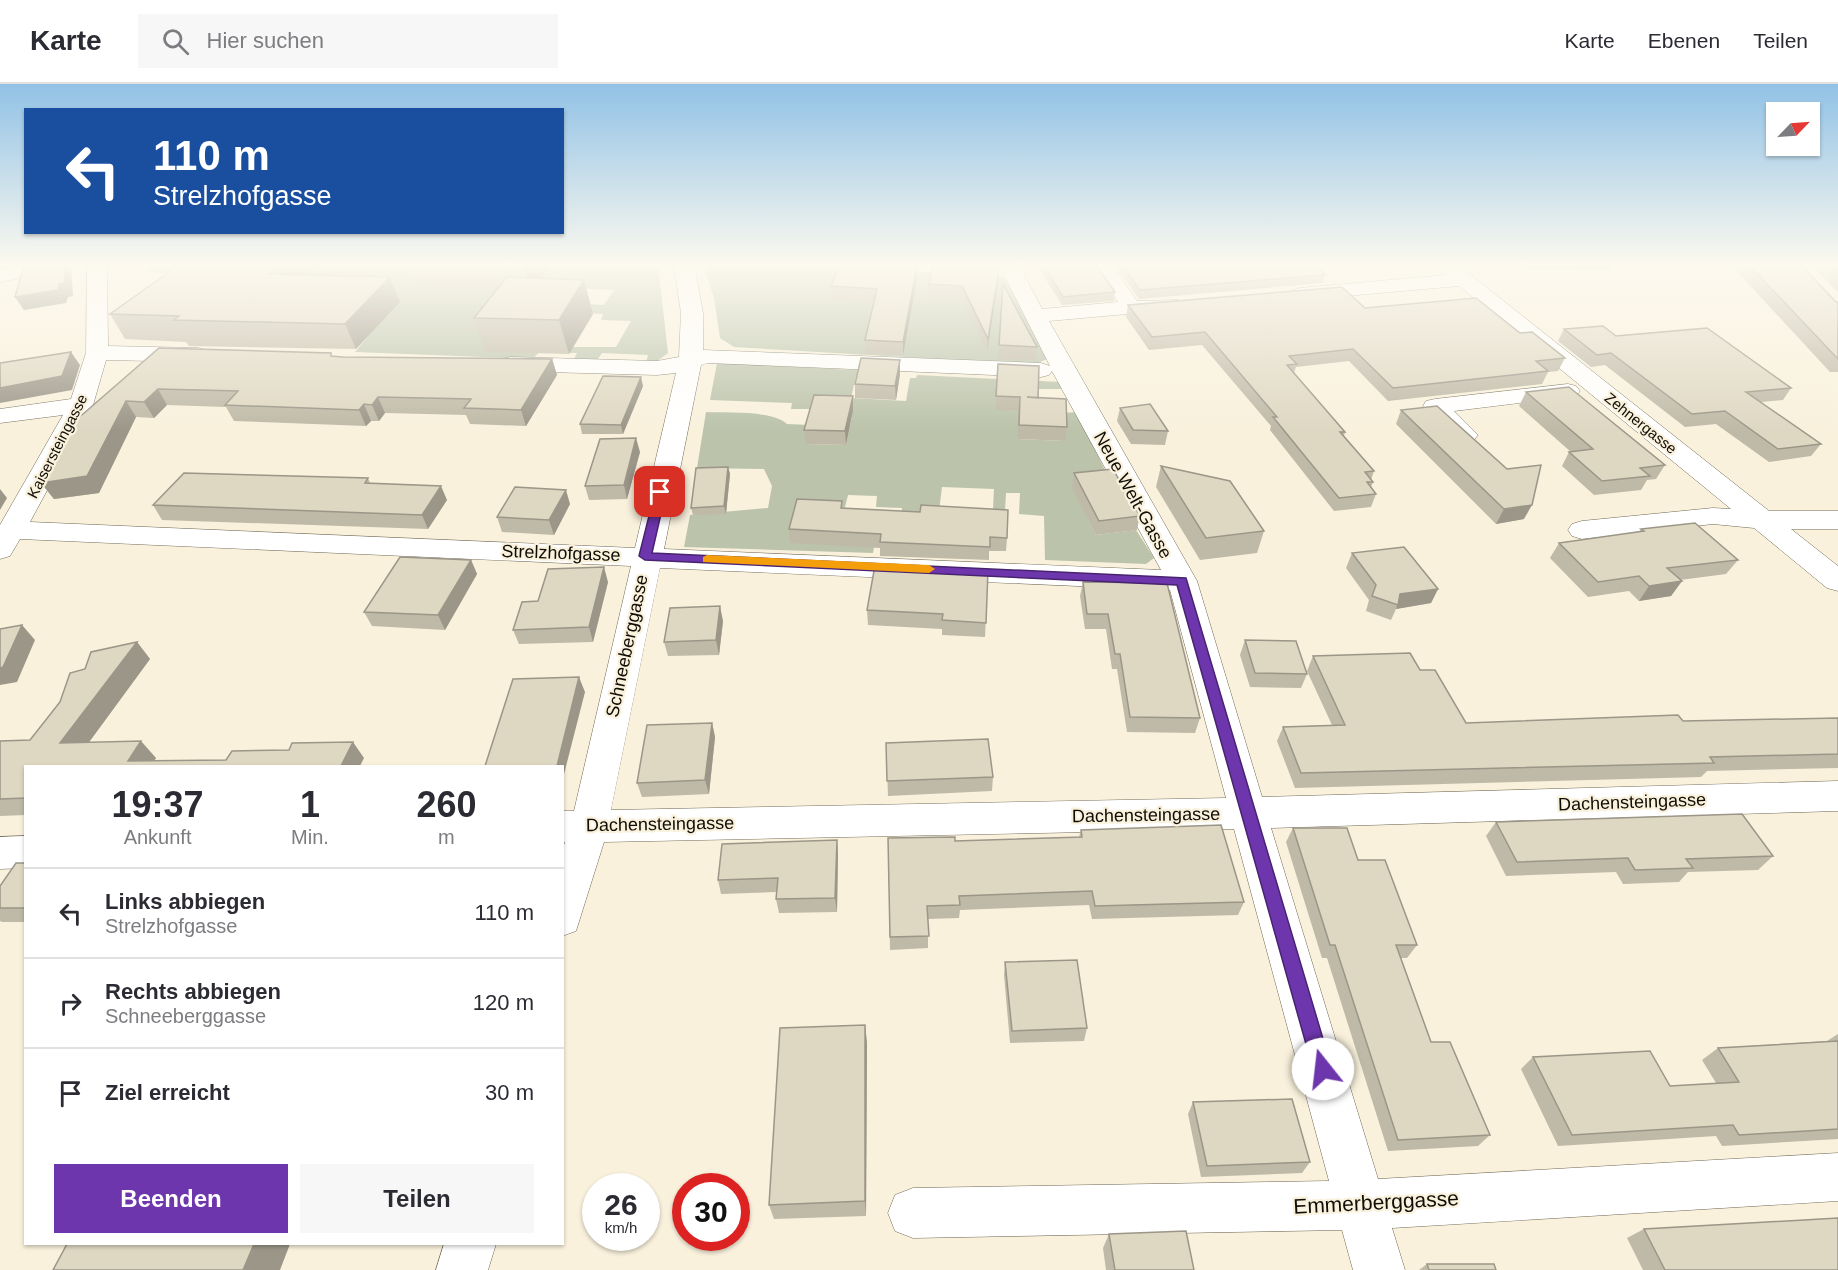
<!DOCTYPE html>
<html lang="de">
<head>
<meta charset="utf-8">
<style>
  :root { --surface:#fff; --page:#f7f7f7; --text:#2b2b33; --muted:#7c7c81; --line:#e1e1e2; --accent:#6e36ad }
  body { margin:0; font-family:Helvetica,sans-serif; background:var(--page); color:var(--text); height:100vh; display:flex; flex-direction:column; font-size:22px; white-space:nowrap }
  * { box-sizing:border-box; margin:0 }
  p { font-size:20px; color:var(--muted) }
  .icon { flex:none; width:33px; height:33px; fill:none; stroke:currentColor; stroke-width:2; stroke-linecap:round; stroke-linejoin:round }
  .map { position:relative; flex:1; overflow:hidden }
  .details { position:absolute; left:24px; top:681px; width:540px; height:480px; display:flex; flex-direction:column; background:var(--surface); border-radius:0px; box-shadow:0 2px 4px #0004 }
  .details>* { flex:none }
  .hud { position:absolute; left:24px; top:24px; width:540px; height:126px; border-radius:0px; box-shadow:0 2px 4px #0004; background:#1a4fa0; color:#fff; overflow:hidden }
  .needle { width:39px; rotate:65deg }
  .controls { position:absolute; left:1766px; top:18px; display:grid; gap:12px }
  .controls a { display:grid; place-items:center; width:54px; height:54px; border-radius:0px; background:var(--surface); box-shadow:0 2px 4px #0004; font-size:30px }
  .speed { position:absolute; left:582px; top:1089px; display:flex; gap:12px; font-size:30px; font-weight:700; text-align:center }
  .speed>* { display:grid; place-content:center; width:78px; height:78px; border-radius:50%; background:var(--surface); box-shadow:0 2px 4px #0004; line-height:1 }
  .speed small { font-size:15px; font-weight:400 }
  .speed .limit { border:9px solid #d22; background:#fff; color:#111 }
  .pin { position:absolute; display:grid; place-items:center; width:51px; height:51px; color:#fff; margin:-26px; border-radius:12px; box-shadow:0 3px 9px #0006 }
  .me { position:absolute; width:66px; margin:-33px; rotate:344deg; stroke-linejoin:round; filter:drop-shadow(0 0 4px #0008) }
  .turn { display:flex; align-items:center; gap:21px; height:126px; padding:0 30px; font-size:27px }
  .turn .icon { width:78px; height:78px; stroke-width:2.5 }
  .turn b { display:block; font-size:42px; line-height:51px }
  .eta { display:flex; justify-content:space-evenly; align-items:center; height:102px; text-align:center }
  .eta b { font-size:36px; font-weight:700; line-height:42px }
  .button { display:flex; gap:12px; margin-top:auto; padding:12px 30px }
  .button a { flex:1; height:69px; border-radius:0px; background:var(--accent); color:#fff; font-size:24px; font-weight:700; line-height:69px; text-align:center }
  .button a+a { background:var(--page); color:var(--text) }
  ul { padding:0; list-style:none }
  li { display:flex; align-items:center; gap:18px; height:90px; padding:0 30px; border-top:2px solid var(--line) }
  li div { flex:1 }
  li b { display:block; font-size:22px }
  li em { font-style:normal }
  header { display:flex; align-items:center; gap:36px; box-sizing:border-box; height:84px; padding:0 30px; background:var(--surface); border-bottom:2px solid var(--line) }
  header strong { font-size:28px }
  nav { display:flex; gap:33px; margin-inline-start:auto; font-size:21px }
  .search { width:420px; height:54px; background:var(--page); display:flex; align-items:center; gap:15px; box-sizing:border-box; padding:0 21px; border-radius:0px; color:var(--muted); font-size:22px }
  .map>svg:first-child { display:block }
</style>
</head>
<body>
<header>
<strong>Karte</strong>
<div class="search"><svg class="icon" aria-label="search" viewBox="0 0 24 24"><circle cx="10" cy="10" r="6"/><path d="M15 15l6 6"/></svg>Hier suchen</div>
<nav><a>Karte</a><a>Ebenen</a><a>Teilen</a></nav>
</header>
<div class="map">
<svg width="1838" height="1186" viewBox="0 0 1838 1186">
  <rect width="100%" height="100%" fill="#f9f1dc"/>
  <g fill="#bbc3ab" fill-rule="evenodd">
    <path d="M318 181H658L668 269 656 278 646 279 648 271 602 269 596 278 573 277 577 269 539 268 533 275 355 268 371 249 303 194ZM557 203 614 206 604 221 546 218ZM551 228 603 230 601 236 631 237 616 263H535Z"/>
    <polygon points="707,181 797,181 1004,193 1049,274 1038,279 1022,280 734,263 720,254 714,214 705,186"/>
    <path d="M717 279 872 287 870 292H856L851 314 906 317 910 294H916L917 291 1061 298 1065 305H1037L996 325 1018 327V355L1065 357 1064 329 1077 328 1111 399 1073 404 1096 451 1136 446 1154 474 1146 480 1045 476 1044 432 1019 430 1020 409H1006L1005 426 993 425 994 405 942 403 938 435 899 446 902 424 876 423 877 412 848 411 843 431 874 463 873 469 684 463 690 431 768 424 772 402 764 385 697 384 706 328C727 329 772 326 787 340L811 341 806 360 846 361 852 332 823 325H791L792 319 710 316Z"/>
  </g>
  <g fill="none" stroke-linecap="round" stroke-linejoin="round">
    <g stroke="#6f6856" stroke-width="1">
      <g id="minor">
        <polygon points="23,181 67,181 64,185 0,198 0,186"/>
        <path d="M87 181H107L108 262 198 264 206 266 209 271 206 276 198 278 106 276 93 321 30 438 635 464 676 289 657 291 510 287 502 285 498 280 502 275 510 273 657 277 679 273 681 229 674 181H694L703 229V266L1041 279 1050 282 999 181H1019L1042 225 1118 218 1092 181H1112L1137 217 1178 216 1182 220 1178 224 1171 226 1049 237 1197 497 1262 713 1838 697V727L1271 744 1378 1095 1838 1069V1117L1392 1144 1405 1186H1353L1342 1146 913 1154 895 1147 888 1129 895 1111 913 1104 1329 1097 1234 745 604 758 576 847 562 852V767L565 758 562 759V727H574L631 482 20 455 10 472 0 475V441L63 331 0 339V325L71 315 86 269ZM708 279 1041 293 1049 291 1052 287 1161 486 664 465 701 281ZM660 484 1170 506 1226 714 611 726Z"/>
        <polygon points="899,181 987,181 989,185 986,189 979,191 909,187"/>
        <polygon points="1435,181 1458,181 1769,427 1838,427 1838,445 1791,445 1838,482 1838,507 1827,504 1754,444 1713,440 1582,455 1572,452 1568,446 1572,440 1582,437 1713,424 1731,425 1459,202 1300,216 1293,214 1290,210 1293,206 1300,204 1446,191"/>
        <path d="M1568 300 1576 302 1580 307 1576 312 1454 327 1478 351 1474 356C1454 361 1434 338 1423 322L1426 317 1435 315Z"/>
        <polygon points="26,752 26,784 0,785 0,753"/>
        <polygon points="444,1160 496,1160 488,1186 436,1186"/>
      </g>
    </g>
    <use href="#minor" fill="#fff" fill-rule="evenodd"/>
  </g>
  <g fill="#bfb9a7">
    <polygon points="146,181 318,181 307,191 390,193 400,218 356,265 189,262 186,258 125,255 110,230 169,189 150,188"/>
    <polygon points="408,181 551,181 541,194 584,196 593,230 569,270 486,268 474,234 497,206 416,203"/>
    <polygon points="1037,181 1096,181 1115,208 1114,217 1062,221"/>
    <polygon points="1115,181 1323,181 1323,182 1317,183 1325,191 1323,199 1139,215"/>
    <polygon points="1522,181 1614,181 1611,186 1526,185"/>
    <polygon points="1731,181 1801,181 1836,218 1838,218 1838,288 1830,288"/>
    <polygon points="1811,181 1838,181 1838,208"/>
    <polygon points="917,195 903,271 866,270 865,256 874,218 832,215 831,202"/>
    <polygon points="998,197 987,268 962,215 928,213 929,200"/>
    <polygon points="1003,200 1037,263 1035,276 998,275"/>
    <polygon points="1128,221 1365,224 1520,249 1565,274 1558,287 1548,288 1542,300 1388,317 1349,277 1296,283 1294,289 1345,348 1344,352 1374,387 1371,396 1373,398 1371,403 1376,410 1371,423 1334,427 1270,346 1271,342 1202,261 1149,266 1126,233"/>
    <polygon points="1564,245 1616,252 1791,304 1783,316 1761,318 1821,360 1811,372 1769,378 1716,340 1685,343 1605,281 1591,283 1558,257"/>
    <polygon points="159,264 343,273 552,275 557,291 526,342 470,340 466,331 385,329 379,337 371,337 366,342 234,337 226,323 167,321 154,334 136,333 99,409 54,415 41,399"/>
    <polygon points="998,280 1038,314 1067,343 1065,357 1018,355 1018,327 996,326"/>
    <polygon points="900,290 896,316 855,314 855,300"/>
    <polygon points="643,302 623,350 582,350 580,340"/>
    <polygon points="1526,308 1665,381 1656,395 1647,396 1641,406 1594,411 1562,382 1569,368 1571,368 1519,322"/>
    <polygon points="853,312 853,326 846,361 806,360 804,346"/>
    <polygon points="1120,324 1168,347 1165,361 1131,360 1117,337"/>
    <polygon points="1401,326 1524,435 1496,440 1396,340"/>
    <polygon points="640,368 627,415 589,416 585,402"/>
    <polygon points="1161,382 1264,447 1257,469 1200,476 1156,403"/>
    <polygon points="728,383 730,390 726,430 693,431 691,424"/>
    <polygon points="1074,389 1140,432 1137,446 1096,451 1072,404"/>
    <polygon points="368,394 370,399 447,416 428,445 162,436 153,421"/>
    <polygon points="570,420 554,451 502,448 497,433"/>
    <polygon points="843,424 1007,454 1006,467 989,467 989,476 880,472 880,464 790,459 789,445"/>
    <polygon points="1641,445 1738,476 1726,490 1680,496 1682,497 1671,512 1639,517 1629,507 1588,513 1550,474 1559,459 1639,448"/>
    <polygon points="1352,469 1438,505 1431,519 1396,525 1391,536 1366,527 1369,516 1346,484"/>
    <polygon points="471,476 477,490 445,546 372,542 364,528"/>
    <polygon points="988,486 985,553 942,551 942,545 868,541 867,526"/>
    <polygon points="608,498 593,558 519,560 513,546 538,517"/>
    <polygon points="1083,498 1200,634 1195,649 1127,648 1117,585 1112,585 1106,545 1085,545 1080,512"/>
    <polygon points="723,537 719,571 668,572 664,558"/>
    <polygon points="1245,556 1307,590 1301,604 1250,603 1240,571"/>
    <polygon points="137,558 150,575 89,658 156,674 154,677 364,674 26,682 26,731 0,732 0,657 30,656 85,585"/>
    <polygon points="1313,572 1420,586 1466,639 1683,637 1838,634 1838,684 1707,687 1701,693 1295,704 1277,657 1283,643 1332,641 1307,587"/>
    <polygon points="712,639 715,653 709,710 642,713 637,699"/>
    <polygon points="886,659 993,693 992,707 888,712"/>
    <polygon points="1496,738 1773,772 1758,786 1688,788 1679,798 1623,800 1616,788 1506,792 1486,752"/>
    <polygon points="1293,744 1358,776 1417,861 1407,874 1401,874 1431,958 1490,1051 1478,1062 1388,1067 1327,874 1322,874 1286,758"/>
    <polygon points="1081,746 1244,818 1238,831 1092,835 1089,821 960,826 959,834 928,835 928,864 890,866 888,754 955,757 1079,753"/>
    <polygon points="837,756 838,770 837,828 779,829 776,815 777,808 721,810 718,796"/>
    <polygon points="26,779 26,838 2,838 0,837 0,802"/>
    <polygon points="1005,878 1087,944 1084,957 1010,959 1004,891"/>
    <polygon points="865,941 867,959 866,1132 774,1135 769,1121"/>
    <polygon points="1838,950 1838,1055 1722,1062 1716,1052 1558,1062 1521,985 1533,973 1670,1002 1716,999 1702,976 1718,964 1827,957"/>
    <polygon points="1193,1018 1310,1078 1302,1089 1201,1093 1188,1030"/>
    <polygon points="1644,1145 1838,1186 1643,1186 1627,1154"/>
    <polygon points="1109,1150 1194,1186 1106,1186 1103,1164"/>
    <polygon points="1427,1180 1496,1186 1419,1186"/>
  </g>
  <g fill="#9b9688">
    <polygon points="64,181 71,181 73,212 68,213 66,219 24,226 15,213"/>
    <polygon points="278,181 318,181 280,214 268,190"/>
    <polygon points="523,181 551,181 531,208"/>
    <polygon points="917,182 917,195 903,271 903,258"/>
    <polygon points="999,185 998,197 987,268 988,255"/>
    <polygon points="390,193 400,218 356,265 345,240"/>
    <polygon points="584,196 593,230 569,270 559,236"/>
    <polygon points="71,268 80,281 72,306 0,319 0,304"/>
    <polygon points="552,275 557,291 526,342 521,326"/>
    <polygon points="900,276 900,290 896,316 895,302"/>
    <polygon points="641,293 643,302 623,350 621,341"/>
    <polygon points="158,305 167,321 154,334 144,318"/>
    <polygon points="853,312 853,326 846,361 845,347"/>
    <polygon points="378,313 385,329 379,337 372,321"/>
    <polygon points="126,317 136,333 99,409 54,415 41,399"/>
    <polygon points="364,320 371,337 366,342 359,326"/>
    <polygon points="636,354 640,368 627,415 624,401"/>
    <polygon points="728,383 730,390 726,430 724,422"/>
    <polygon points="441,402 447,416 428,445 422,431"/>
    <polygon points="0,405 7,414 0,426"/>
    <polygon points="566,406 570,420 554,451 549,436"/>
    <polygon points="1532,421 1524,435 1496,440 1504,425"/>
    <polygon points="471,476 477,490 445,546 438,531"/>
    <polygon points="604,483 608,498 593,558 589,543"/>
    <polygon points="1682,497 1671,512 1639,517 1649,502"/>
    <polygon points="1438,505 1431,519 1396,525 1400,510"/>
    <polygon points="720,522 723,537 719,571 716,556"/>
    <polygon points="22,541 35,556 17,598 0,601 0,584"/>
    <polygon points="137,558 150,575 76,676 60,659"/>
    <polygon points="579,593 585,608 562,698 562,682 557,682"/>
    <polygon points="712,639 715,653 709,710 705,696"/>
    <polygon points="141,657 156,674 150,682 128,677"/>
    <polygon points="353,658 364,674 360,682 341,682"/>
    <polygon points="837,756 838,770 837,828 835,814"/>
    <polygon points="865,941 867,959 866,1132 865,1117"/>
    <polygon points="254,1160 290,1160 280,1186 243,1186"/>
  </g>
  <g fill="#ded7c2" stroke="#9b9688" stroke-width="1.5">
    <polygon points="24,181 64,181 65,199 59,200 58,206 15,213"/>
    <polygon points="179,181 278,181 268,190 390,193 345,240 174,236 179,232 110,230"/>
    <polygon points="840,181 917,182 903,258 865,256 877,205 831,202"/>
    <polygon points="933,181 967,181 999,185 988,255 962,202 929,200"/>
    <polygon points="1043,181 1096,181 1115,208 1063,213"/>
    <polygon points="1122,181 1315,181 1325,191 1140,206"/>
    <polygon points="1749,181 1801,181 1836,218 1838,218 1838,275"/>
    <polygon points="1830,181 1838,181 1838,189"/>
    <polygon points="507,193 584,196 559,236 474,234"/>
    <polygon points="1003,200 1037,263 999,261"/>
    <polygon points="1342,203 1365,224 1476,214 1520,249 1532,248 1565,274 1536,277 1548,287 1393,304 1353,265 1289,272 1297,280 1287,281 1345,348 1340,348 1374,387 1365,388 1373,398 1367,398 1376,410 1339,414 1273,333 1277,333 1205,248 1152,253 1128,221"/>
    <polygon points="1603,242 1616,252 1707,244 1791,304 1746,308 1821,360 1778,365 1725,327 1692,330 1611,269 1597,271 1564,245"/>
    <polygon points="159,264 331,269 331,272 343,273 552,275 521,326 464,324 471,315 378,313 372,321 364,320 359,326 225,321 238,307 158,305 144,318 126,317 87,392 41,399 75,337"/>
    <polygon points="71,268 62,292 0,304 0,279"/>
    <polygon points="861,274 900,276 895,302 855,300"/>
    <polygon points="998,280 1039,282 1038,314 1027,313 1066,315 1067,343 1019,341 1020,313 996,312"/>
    <polygon points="603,292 641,293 621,341 580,340"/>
    <polygon points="1569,303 1665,381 1640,384 1650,392 1602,397 1569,368 1593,365 1526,308"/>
    <polygon points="814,311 853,312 845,347 804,346"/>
    <polygon points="1150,320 1168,347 1133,346 1120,324"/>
    <polygon points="1437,322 1507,385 1541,381 1532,421 1504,425 1401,326"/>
    <polygon points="636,354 624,401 585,402 600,355"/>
    <polygon points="1161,382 1230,397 1264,447 1206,454"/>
    <polygon points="728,383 724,422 691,424 696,384"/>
    <polygon points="1113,385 1140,432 1099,437 1074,389"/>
    <polygon points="184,389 368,394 365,399 441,402 422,431 153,421"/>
    <polygon points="515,403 566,406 549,436 497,433"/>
    <polygon points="797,415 842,417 841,424 920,428 921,421 1008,426 1007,454 990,453 990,463 880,458 881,450 789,445"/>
    <polygon points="1695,439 1738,476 1667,484 1682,497 1649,502 1639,492 1598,498 1559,459 1644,447 1641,445"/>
    <polygon points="1404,463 1438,505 1400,510 1398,521 1372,512 1376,501 1352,469"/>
    <polygon points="400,473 471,476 438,531 364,528"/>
    <polygon points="875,481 988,486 986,539 942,536 943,530 867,526"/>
    <polygon points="604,483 589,543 513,546 522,518 538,517 548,485"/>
    <polygon points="1083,498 1167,499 1200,634 1130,633 1120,570 1115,570 1108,530 1087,530"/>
    <polygon points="720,522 716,556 664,558 670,524"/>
    <polygon points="22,541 3,583 0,584 0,545"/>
    <polygon points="1245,556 1296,557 1307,590 1255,589"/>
    <polygon points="137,558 60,659 141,657 128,677 226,676 232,667 289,666 292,659 353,658 341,682 26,682 26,714 0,715 0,657 30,656 60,618 70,589 85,585 91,568"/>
    <polygon points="1410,569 1420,586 1435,586 1466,639 1678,631 1683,637 1838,634 1838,670 1710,673 1714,679 1301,689 1283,643 1345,641 1313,572"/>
    <polygon points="579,593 557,682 485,682 513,595"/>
    <polygon points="712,639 705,696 637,699 647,641"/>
    <polygon points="988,655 993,693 887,697 886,659"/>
    <polygon points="1742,730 1773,772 1686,775 1693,784 1635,786 1628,774 1517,778 1496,738"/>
    <polygon points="1221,741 1244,818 1095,822 1092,807 959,812 960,821 927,822 929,852 890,853 888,754 955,753 955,757 1082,753 1081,746"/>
    <polygon points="1293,744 1347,744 1358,776 1385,776 1417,861 1396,861 1431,958 1450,958 1490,1051 1398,1056 1335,861 1330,861"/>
    <polygon points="837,756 835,814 776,815 778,794 718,796 722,760"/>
    <polygon points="16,779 26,779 26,824 0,824 0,802"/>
    <polygon points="1077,876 1087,944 1012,947 1005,878"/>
    <polygon points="865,941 865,1117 769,1121 780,944"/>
    <polygon points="1838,957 1838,1045 1739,1051 1733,1041 1572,1051 1533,973 1650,967 1670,1002 1739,998 1718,964"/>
    <polygon points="1292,1015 1310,1078 1207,1082 1193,1018"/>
    <polygon points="1838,1134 1838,1186 1665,1186 1644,1145"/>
    <polygon points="1186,1147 1194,1186 1115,1186 1109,1150"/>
    <polygon points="67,1160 254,1160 243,1186 53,1186"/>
    <polygon points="1427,1180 1494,1180 1496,1186 1429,1186"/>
  </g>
  <linearGradient id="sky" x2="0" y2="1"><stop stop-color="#91c2e6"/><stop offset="0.52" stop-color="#fcf9ef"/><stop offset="1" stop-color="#fcf9ef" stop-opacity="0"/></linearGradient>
  <rect width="1838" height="347" fill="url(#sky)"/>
  <polygon fill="#6e36ad" stroke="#482370" stroke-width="1.5" points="660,404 666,408 652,469 1186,494 1332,985 1329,991 1323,994 1316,991 1313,985 1177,501 645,476 639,472 655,408"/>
  <polygon fill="#f59e0b" points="707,471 929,481 935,485 929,489 703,478 703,473"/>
  <g text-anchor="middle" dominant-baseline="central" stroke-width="4.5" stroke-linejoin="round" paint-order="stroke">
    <g font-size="15" fill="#100d07" stroke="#f9f1dc">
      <text transform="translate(1641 339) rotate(39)">Zehnergasse</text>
      <text transform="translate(57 362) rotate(-63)">Kaisersteingasse</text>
    </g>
    <g font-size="18" fill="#100d07" stroke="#f9f1dc">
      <text transform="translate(1133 411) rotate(61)">Neue Welt-Gasse</text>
      <text transform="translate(561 469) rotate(2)">Strelzhofgasse</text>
      <text transform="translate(627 562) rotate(-78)">Schneeberggasse</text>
      <text transform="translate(1632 718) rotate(-2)">Dachensteingasse</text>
      <text transform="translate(1146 731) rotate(-1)">Dachensteingasse</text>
      <text transform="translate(660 740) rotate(-1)">Dachensteingasse</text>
    </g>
    <g font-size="21" fill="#100d07" stroke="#f9f1dc">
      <text transform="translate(1376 1118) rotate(-3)">Emmerberggasse</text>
    </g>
  </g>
</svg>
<div class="controls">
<a><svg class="needle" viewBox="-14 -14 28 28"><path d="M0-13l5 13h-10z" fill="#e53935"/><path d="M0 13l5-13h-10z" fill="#7c7c81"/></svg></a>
</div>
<div class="speed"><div>26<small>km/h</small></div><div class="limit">30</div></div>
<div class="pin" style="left:660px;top:408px;background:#d93025"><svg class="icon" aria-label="arrive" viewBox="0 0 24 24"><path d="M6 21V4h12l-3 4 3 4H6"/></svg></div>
<svg class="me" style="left:1323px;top:985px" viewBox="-20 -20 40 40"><circle r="19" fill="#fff"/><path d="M0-13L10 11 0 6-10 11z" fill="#6e36ad"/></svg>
<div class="hud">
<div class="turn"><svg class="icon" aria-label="left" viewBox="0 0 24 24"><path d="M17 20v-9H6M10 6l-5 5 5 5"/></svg><div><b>110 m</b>Strelzhofgasse</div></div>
</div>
<section class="details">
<div class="eta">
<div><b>19:37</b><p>Ankunft</p></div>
<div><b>1</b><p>Min.</p></div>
<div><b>260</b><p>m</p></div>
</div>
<ul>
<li><svg class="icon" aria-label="left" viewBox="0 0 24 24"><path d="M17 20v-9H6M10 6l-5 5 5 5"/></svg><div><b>Links abbiegen</b><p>Strelzhofgasse</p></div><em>110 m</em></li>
<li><svg class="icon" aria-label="right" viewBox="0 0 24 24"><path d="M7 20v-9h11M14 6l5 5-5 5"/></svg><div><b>Rechts abbiegen</b><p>Schneeberggasse</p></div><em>120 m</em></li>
<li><svg class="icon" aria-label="arrive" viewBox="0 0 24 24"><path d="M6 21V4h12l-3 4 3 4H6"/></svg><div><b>Ziel erreicht</b></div><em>30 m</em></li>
</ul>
<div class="button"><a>Beenden</a><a>Teilen</a></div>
</section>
</div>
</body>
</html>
